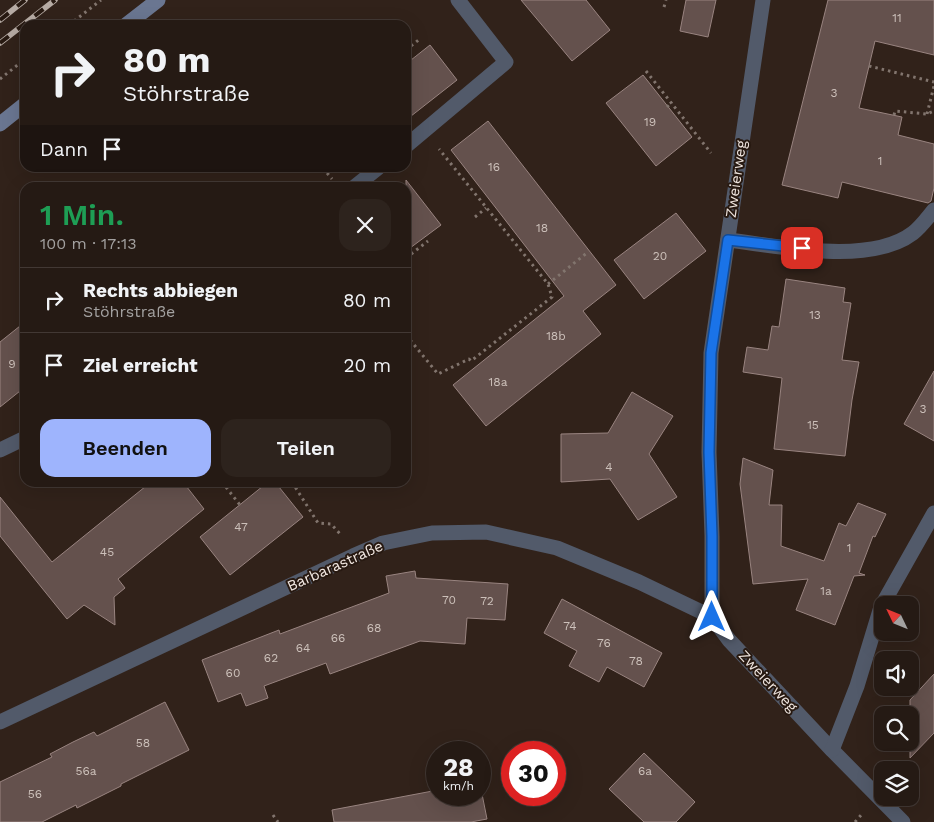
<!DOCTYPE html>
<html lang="de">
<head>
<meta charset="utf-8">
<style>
  :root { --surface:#251a14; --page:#2d231d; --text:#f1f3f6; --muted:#a3a1a0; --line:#423834; --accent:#9eb4fd }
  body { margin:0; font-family:"Work Sans",sans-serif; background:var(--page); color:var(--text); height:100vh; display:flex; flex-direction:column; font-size:19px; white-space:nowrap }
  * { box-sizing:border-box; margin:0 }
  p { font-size:16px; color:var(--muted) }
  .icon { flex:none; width:28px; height:28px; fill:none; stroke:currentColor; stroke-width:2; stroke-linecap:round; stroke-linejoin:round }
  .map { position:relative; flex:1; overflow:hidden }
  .side { position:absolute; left:20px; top:182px; width:391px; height:305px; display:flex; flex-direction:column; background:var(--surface); border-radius:15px; box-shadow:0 5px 20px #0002,0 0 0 1px var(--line) }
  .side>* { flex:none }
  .hud { position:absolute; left:20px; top:20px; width:391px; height:152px; border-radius:15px; box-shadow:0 5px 20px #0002,0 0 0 1px var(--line); background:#251a14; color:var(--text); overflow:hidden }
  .needle { width:32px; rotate:313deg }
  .buttons { position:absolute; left:874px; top:596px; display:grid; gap:10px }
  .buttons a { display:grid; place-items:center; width:45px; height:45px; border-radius:10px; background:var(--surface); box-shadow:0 5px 20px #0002,0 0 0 1px var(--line); font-size:25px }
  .speed { position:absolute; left:426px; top:741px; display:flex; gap:10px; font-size:25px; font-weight:700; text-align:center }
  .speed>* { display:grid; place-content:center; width:65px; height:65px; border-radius:50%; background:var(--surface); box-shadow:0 5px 20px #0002,0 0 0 1px var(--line); line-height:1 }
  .speed small { font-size:12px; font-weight:400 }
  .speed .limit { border:8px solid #d22; background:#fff; color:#111 }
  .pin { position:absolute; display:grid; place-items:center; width:42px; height:42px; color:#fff; margin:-21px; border-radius:10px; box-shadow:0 2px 8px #0006 }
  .me { position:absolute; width:55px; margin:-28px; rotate:0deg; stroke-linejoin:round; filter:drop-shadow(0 0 4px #0008) }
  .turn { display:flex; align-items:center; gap:18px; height:105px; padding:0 20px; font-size:22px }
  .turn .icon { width:65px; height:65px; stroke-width:2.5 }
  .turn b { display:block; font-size:35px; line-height:42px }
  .then { display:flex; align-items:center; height:48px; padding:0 20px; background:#0003; gap:10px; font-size:19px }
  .round { display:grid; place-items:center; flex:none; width:52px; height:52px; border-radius:15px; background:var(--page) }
  .head { display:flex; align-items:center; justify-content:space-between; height:85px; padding:0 20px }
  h1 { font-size:30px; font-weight:600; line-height:38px; color:#1e9e55 }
  .primary-button { display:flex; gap:10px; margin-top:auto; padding:10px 20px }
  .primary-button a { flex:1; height:58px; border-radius:15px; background:var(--accent); color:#111; font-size:20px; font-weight:600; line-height:58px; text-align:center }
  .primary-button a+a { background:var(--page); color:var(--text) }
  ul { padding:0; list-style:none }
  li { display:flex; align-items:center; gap:15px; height:65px; padding:0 20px; border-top:1px solid var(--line) }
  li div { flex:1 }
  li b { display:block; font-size:19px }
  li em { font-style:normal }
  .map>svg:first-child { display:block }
</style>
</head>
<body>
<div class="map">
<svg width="934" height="822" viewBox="0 0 934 822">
  <rect width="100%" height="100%" fill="#31221a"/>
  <g fill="#64514d" stroke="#998480">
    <polygon points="521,0 586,0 610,30 572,61"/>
    <polygon points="686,0 716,0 708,37 680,31"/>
    <polygon points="828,0 934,0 934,55 875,41 859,108 902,117 898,135 934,144 934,188 931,201 928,203 842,182 838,198 782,185"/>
    <polygon points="430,45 457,80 406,120 406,64"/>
    <polygon points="643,75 692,137 656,166 606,103"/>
    <polygon points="488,121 616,285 583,311 601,334 486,426 453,385 564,296 451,150"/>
    <polygon points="406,180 441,225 406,251"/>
    <polygon points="676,213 706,251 644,299 614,260"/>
    <polygon points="786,279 845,288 843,302 851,303 842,360 859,362 852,400 845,456 774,449 782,378 743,372 747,347 768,350 772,326 779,327"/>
    <polygon points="25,322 25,387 0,407 0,342"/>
    <polygon points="934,371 934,441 904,424"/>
    <polygon points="632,392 673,416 649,454 677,497 638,520 610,479 561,482 561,434 608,433"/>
    <polygon points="743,458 773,470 769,505 782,505 781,546 824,561 839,523 846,526 858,503 886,514 875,537 873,536 859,573 865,575 854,576 835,625 796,610 808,579 753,584 740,484"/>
    <polygon points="151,482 183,482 204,509 118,579 125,588 114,597 115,625 84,605 67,619 0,536 0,497 52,562"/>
    <polygon points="268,482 275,482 303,517 230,575 200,537"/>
    <polygon points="415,571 416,578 508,584 505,620 467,618 465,644 420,641 330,674 326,663 264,686 268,698 246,706 241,693 218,702 202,660 279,630 280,634 389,593 386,576"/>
    <polygon points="562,599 662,653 644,687 607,667 599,682 569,666 577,651 544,633"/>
    <polygon points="934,674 934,733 910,758 910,700"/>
    <polygon points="165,702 189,750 121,784 121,786 77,808 76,805 42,822 0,822 0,782 52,757 50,754 73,742 94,732 97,736"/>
    <polygon points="644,753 695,802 676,822 644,822 609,789"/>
    <polygon points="480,784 487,819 471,822 334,822 332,810 438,790 438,795 480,795"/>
  </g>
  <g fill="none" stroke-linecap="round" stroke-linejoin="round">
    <g stroke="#82756e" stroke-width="3" stroke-dasharray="2.5 4" stroke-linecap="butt">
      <polyline points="664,7 666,0"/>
      <polyline points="69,25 101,0"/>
      <polyline points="406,50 421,38"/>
      <polyline points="869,66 934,82"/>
      <polyline points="646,71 711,153"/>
      <polyline points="0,79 25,59"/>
      <polyline points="667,107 672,102"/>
      <polyline points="927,114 934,86"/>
      <polyline points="894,115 895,111 927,114 934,111"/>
      <polyline points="323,168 332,179"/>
      <polyline points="475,217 486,208"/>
      <polyline points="406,258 428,241"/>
      <polyline points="548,284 588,252"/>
      <polyline points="406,335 438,374 469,359 471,361 552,297 548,284 439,149"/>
      <polyline points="222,482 240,505"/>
      <polyline points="292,482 318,523 331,524 342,536"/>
      <polyline points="273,815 278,822"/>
      <polyline points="855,822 862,814"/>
    </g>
    <g stroke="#525a6a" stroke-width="15">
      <polyline points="763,0 711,353 709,452 712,536 712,617 729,640 832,750 903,822"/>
      <polyline points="406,146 506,62 458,0"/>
      <polyline points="353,188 378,168"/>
      <path d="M728 240C779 246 870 266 913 233 921 227 928 217 934 210"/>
      <polyline points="0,450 25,438"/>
      <polyline points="0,722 353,556 383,543 432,533 486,532 557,548 639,582 712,617"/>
      <polyline points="832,750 857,686 881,607 934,513"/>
    </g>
    <g stroke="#6a7691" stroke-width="15">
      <polyline points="126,25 158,0"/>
      <polyline points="0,124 25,104"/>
    </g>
    <g stroke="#b6aba4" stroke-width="5.5">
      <g id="rail">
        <polyline points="0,20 25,0"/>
        <polyline points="0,43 55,0"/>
      </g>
    </g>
    <use href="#rail" stroke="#271911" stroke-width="4" stroke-dasharray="11" stroke-linecap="butt"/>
  </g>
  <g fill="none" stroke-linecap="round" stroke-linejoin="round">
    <g stroke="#114b97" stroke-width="12">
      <polyline id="route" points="712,617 712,536 709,452 711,353 728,240 802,248"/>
    </g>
    <use href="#route" stroke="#1a73e8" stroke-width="9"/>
  </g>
  <g text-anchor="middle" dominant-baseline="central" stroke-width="4" stroke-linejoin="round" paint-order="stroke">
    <g font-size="12" fill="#ccc0ba">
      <text x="897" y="18">11</text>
      <text x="834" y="93">3</text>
      <text x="650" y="122">19</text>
      <text x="880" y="161">1</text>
      <text x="494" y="167">16</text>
      <text x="542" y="228">18</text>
      <text x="660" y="256">20</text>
      <text x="815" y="315">13</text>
      <text x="556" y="336">18b</text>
      <text x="12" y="364">9</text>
      <text x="498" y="382">18a</text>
      <text x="923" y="409">3</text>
      <text x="813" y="425">15</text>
      <text x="609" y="467">4</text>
      <text x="241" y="527">47</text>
      <text x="849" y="548">1</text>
      <text x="107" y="552">45</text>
      <text x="826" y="591">1a</text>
      <text x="449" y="600">70</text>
      <text x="487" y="601">72</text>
      <text x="570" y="626">74</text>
      <text x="374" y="628">68</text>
      <text x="338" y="638">66</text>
      <text x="604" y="643">76</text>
      <text x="303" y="648">64</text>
      <text x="271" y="658">62</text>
      <text x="636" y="661">78</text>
      <text x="233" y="673">60</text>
      <text x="143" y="743">58</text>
      <text x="86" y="771">56a</text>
      <text x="645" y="771">6a</text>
      <text x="35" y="794">56</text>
    </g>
    <g font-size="15" fill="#efe5df" stroke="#271911">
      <text transform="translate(736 179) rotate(-82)">Zweierweg</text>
      <text transform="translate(335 566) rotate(-24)">Barbarastraße</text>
      <text transform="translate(768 681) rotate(47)">Zweierweg</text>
    </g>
  </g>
</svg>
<div class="buttons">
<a><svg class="needle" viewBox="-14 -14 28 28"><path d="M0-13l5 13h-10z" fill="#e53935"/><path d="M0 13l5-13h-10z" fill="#a3a1a0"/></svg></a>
<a><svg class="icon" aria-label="sound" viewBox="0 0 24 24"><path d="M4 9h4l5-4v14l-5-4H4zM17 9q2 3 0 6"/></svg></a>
<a><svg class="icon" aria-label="search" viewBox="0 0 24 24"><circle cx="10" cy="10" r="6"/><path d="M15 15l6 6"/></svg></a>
<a><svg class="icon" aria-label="layers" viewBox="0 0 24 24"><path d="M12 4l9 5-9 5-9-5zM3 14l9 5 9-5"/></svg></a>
</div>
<div class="speed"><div>28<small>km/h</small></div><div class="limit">30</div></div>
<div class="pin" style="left:802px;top:248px;background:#d93025"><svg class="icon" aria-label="arrive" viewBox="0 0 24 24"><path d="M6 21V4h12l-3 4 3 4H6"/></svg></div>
<svg class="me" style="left:712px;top:617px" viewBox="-20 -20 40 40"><path d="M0-17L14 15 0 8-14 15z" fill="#1a73e8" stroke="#fff" stroke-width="4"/></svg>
<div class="hud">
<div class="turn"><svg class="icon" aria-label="right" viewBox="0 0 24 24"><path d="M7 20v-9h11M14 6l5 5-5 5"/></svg><div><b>80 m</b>Stöhrstraße</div></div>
<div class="then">Dann<svg class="icon" aria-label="arrive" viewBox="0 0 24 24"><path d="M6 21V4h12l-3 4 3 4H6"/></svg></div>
</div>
<section class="side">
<div class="head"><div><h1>1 Min.</h1><p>100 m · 17:13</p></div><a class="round"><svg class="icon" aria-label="close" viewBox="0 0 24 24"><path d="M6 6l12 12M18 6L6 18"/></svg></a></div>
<ul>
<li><svg class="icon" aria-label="right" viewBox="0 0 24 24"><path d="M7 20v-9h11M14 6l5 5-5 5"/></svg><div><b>Rechts abbiegen</b><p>Stöhrstraße</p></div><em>80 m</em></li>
<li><svg class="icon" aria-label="arrive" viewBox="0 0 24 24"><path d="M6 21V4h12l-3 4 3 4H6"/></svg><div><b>Ziel erreicht</b></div><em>20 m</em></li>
</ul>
<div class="primary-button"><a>Beenden</a><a>Teilen</a></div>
</section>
</div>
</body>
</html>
